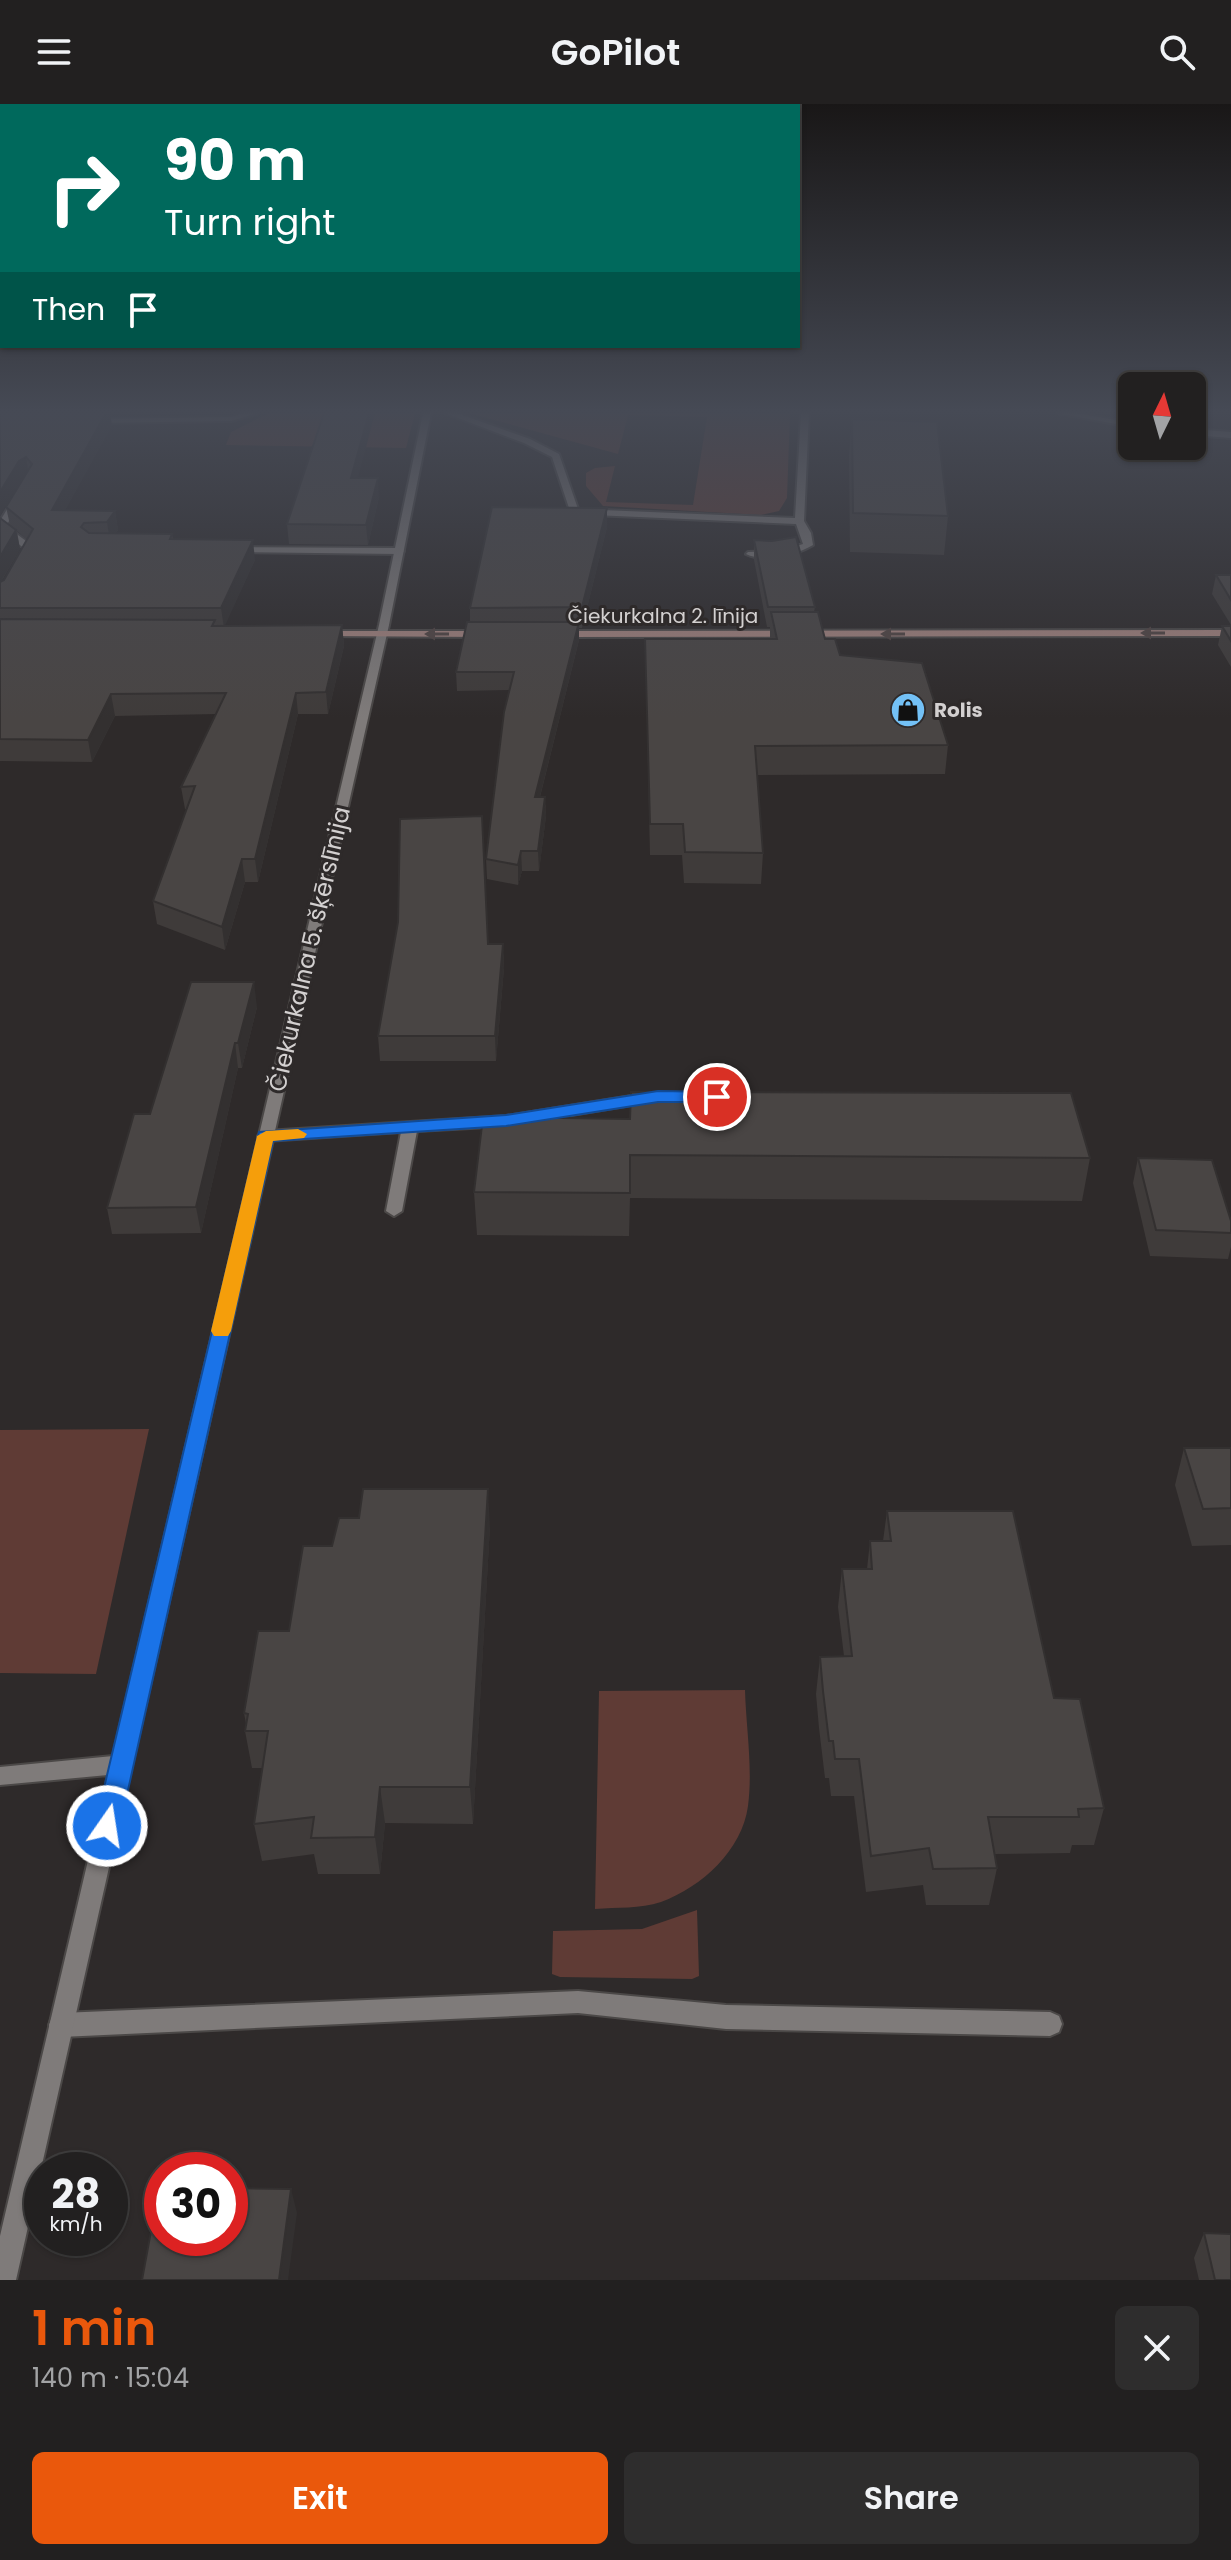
<!DOCTYPE html>
<html lang="en">
<head>
<meta charset="utf-8">
<style>
  :root { --surface:#222020; --page:#2e2d2d; --text:#f1f3f6; --muted:#a2a3a5; --line:#3f3e3e; --accent:#ea580c }
  body { margin:0; font-family:Poppins,sans-serif; background:var(--page); color:var(--text); height:100vh; display:flex; flex-direction:column; font-size:30px; white-space:nowrap }
  * { box-sizing:border-box; margin:0 }
  p { font-size:26px; color:var(--muted) }
  .icon { flex:none; width:44px; height:44px; fill:none; stroke:currentColor; stroke-width:2; stroke-linecap:round; stroke-linejoin:round }
  .map { position:relative; height:2176px; overflow:hidden }
  .panel { display:flex; flex-direction:column; background:var(--surface); flex:1 }
  .panel>* { flex:none }
  .hud { position:absolute; left:0px; top:0px; width:800px; height:244px; box-shadow:0 2px 6px #0004,0 0 0 2px var(--line); background:#00695c; color:#fff; overflow:hidden }
  .needle { width:52px; rotate:5deg }
  .buttons { position:absolute; left:1118px; top:268px; display:grid; gap:16px }
  .buttons a { display:grid; place-items:center; width:88px; height:88px; border-radius:12px; background:var(--surface); box-shadow:0 2px 6px #0004,0 0 0 2px var(--line); font-size:40px }
  .speed { position:absolute; left:24px; top:2048px; display:flex; gap:16px; font-size:40px; font-weight:700; text-align:center }
  .speed>* { display:grid; place-content:center; width:104px; height:104px; border-radius:50%; background:var(--surface); box-shadow:0 2px 6px #0004,0 0 0 2px var(--line); line-height:1 }
  .speed small { font-size:20px; font-weight:400 }
  .speed .limit { border:12px solid #d22; background:#fff; color:#111 }
  .pin { position:absolute; display:grid; place-items:center; width:68px; height:68px; color:#fff; margin:-34px; border:4px solid #fff; border-radius:50%; box-shadow:0 2px 8px #0007 }
  .me { position:absolute; width:88px; margin:-44px; rotate:13deg; stroke-linejoin:round; filter:drop-shadow(0 0 6px #0008) }
  .turn { display:flex; align-items:center; gap:28px; height:168px; padding:0 32px; font-size:36px }
  .turn .icon { width:104px; height:104px; stroke-width:2.5 }
  .turn b { display:block; font-size:56px; line-height:68px }
  .then { display:flex; align-items:center; height:76px; padding:0 32px; background:#0003; gap:16px; font-size:30px }
  .round { display:grid; place-items:center; flex:none; width:84px; height:84px; border-radius:12px; background:var(--page) }
  .head { display:flex; align-items:center; justify-content:space-between; height:136px; padding:0 32px }
  h1 { font-size:48px; font-weight:600; line-height:60px; color:var(--accent) }
  .cta { display:flex; gap:16px; margin-top:auto; padding:16px 32px }
  .cta a { flex:1; height:92px; border-radius:12px; background:var(--accent); color:#fff; font-size:32px; font-weight:600; line-height:92px; text-align:center }
  .cta a+a { background:var(--page); color:var(--text) }
  header { display:flex; justify-content:space-between; align-items:center; height:104px; padding:0 32px; background:var(--surface); font-size:36px; font-weight:600 }
  .map>svg:first-child { display:block }
</style>
</head>
<body>
<header><svg class="icon" aria-label="menu" viewBox="0 0 24 24"><path d="M4 6h16M4 12h16M4 18h16"/></svg>GoPilot<svg class="icon" aria-label="search" viewBox="0 0 24 24"><circle cx="10" cy="10" r="6"/><path d="M15 15l6 6"/></svg></header>
<div class="map">
<svg width="1231" height="2176" viewBox="0 0 1231 2176">
  <rect width="100%" height="100%" fill="#2e2a2a"/>
  <g fill="#5f3b35">
    <polygon points="269,309 415,309 406,344 226,341 231,328"/>
    <polygon points="469,309 790,309 787,394 779,407 761,411 603,402 586,382 586,369 595,364 615,362 606,398 693,401 707,313 628,311 618,350"/>
    <polygon points="149,1325 96,1570 0,1569 0,1326"/>
    <path d="M745 1586C746 1623 753 1664 748 1702 742 1746 702 1783 661 1798 640 1805 617 1803 595 1805L599 1587Z"/>
    <polygon points="697,1806 699,1872 692,1875 560,1873 552,1870 553,1827 642,1825"/>
  </g>
  <g fill="none" stroke-linecap="round" stroke-linejoin="round">
    <g stroke="#4b4847" stroke-width="4">
      <g id="lane">
        <polygon points="244,309 258,309 231,317 92,319 88,317 92,315 231,313"/>
        <path d="M445 309H457L530 335 559 350 578 405 795 414 801 309H809L804 417 811 429 813 441C796 451 765 459 746 450L748 448 780 447 803 440 796 420 571 410 552 353 524 339Z"/>
        <polygon points="18,391 23,394 6,422 34,443 26,456 23,457 18,454 24,444 0,427 0,417 15,392"/>
        <polygon points="229,443 399,444 404,447 399,450 232,448 229,447"/>
        <polygon points="650,989 655,991 658,994 655,997 506,1022 417,1027 402,1107 394,1112 386,1107 401,1028 266,1037 258,1032 266,1027 506,1012"/>
        <polygon points="578,1887 726,1901 1050,1908 1059,1912 1062,1920 1059,1928 1050,1932 726,1925 578,1909 61,1933 52,1929 49,1921 52,1913 61,1909"/>
      </g>
    </g>
    <g stroke="#4b4847" stroke-width="4">
      <g id="street">
        <polygon points="423,309 431,309 389,521 16,2176 0,2176 0,2132 108,1671 0,1681 0,1663 113,1652 379,521"/>
        <polygon points="1057,309 1076,309 1132,319 1132,323"/>
        <polygon points="1192,325 1231,328 1231,334 1192,331"/>
      </g>
    </g>
    <g stroke="#4b4847" stroke-width="4">
      <g id="secondary">
        <polygon points="1231,526 1231,532 557,533 552,530 557,527"/>
        <polygon points="325,527 485,527 490,530 485,533 321,532 321,528"/>
      </g>
    </g>
    <use href="#lane" fill="#7f7b7a" fill-rule="evenodd"/>
    <use href="#street" fill="#7f7b7a" fill-rule="evenodd"/>
    <use href="#secondary" fill="#a3837e" fill-rule="evenodd"/>
  </g>
  <g fill="#3f3b3a" fill-rule="evenodd">
    <path d="M0 309 112 321 65 406 115 407 118 426 116 429 172 430 173 435 255 456 224 522 342 521 344 542 328 610H298L258 778H245L225 846 157 820 153 797 187 705H185L181 683 216 610 115 612 92 658 0 657V414L10 421 6 403ZM17 427 27 436 4 476 1 478 20 445Z"/>
    <polygon points="852,315 948,412 944,451 850,448 849,351"/>
    <polygon points="358,374 379,393 368,441 289,440 287,420"/>
    <polygon points="607,423 582,524 579,524 579,536 540,693 545,693 546,712 539,767 522,767 518,781 487,775 486,755 509,586 457,587 456,568 470,518 470,504"/>
    <polygon points="754,436 815,503 814,508 825,535 840,551 948,641 945,670 757,671 763,749 761,780 684,779 682,751 650,751 645,535 770,535 770,523 767,523 754,456"/>
    <polygon points="1216,471 1231,471 1231,521 1212,490"/>
    <polygon points="1222,522 1231,522 1231,563 1218,541"/>
    <polygon points="488,840 503,840 504,864 496,957 380,957 378,932"/>
    <polygon points="257,903 242,964 238,964 201,1129 112,1130 107,1104 150,1010"/>
    <polygon points="483,1013 1090,1054 1082,1097 630,1094 629,1132 477,1131 474,1088"/>
    <polygon points="1138,1054 1231,1117 1231,1143 1228,1155 1150,1152 1133,1079"/>
    <polygon points="1184,1344 1231,1344 1231,1441 1192,1442 1175,1381"/>
    <polygon points="887,1407 1054,1594 1104,1704 1094,1741 1072,1741 1070,1749 994,1750 997,1764 989,1801 926,1801 923,1781 866,1788 854,1692 831,1692 829,1674 825,1674 819,1624 816,1590 820,1553 844,1552 838,1503 842,1465 867,1465 870,1437 883,1437"/>
    <polygon points="490,1422 473,1720 385,1719 380,1770 318,1770 314,1750 262,1757 254,1720 263,1664 252,1664 245,1627 246,1620 244,1609 289,1527 332,1442"/>
    <polygon points="1204,2129 1231,2176 1199,2176 1194,2154"/>
  </g>
  <g fill="#333030">
    <polygon points="106,309 110,309 112,321 55,425 52,406"/>
    <polygon points="369,309 375,309 353,393 351,374"/>
    <polygon points="26,353 29,371 22,375 0,412 0,388 19,357"/>
    <polygon points="378,374 379,393 368,441 366,421"/>
    <polygon points="607,404 607,423 582,524 582,503"/>
    <polygon points="115,407 118,426 110,437 107,418"/>
    <polygon points="16,426 20,445 0,479 0,453"/>
    <polygon points="253,436 255,456 224,524 221,504"/>
    <polygon points="579,518 579,536 535,712 535,693"/>
    <polygon points="342,521 344,542 328,610 326,588"/>
    <polygon points="296,589 298,610 258,778 255,755"/>
    <polygon points="111,590 115,612 92,658 88,636"/>
    <polygon points="545,693 546,712 539,767 538,747"/>
    <polygon points="521,747 522,767 518,781 518,761"/>
    <polygon points="242,755 245,778 225,846 222,823"/>
    <polygon points="503,840 504,864 496,957 495,932"/>
    <polygon points="254,878 257,903 242,964 238,939"/>
    <polygon points="235,939 238,964 201,1129 196,1103"/>
    <polygon points="488,1385 490,1422 473,1720 470,1683"/>
    <polygon points="380,1683 385,1719 380,1770 375,1733"/>
    <polygon points="291,2085 297,2109 288,2176 279,2176"/>
  </g>
  <g fill="#494544" stroke="#333030" stroke-width="2">
    <polygon points="0,309 106,309 52,406 115,407 107,418 84,419 81,423 89,429 172,430 170,435 253,436 221,504 0,504 0,478 4,476 33,425 6,403 32,360 26,353 19,357 0,388"/>
    <polygon points="324,309 369,309 351,374 378,374 366,421 287,420"/>
    <polygon points="852,315 937,318 948,412 853,409"/>
    <polygon points="492,403 607,404 582,503 470,504"/>
    <polygon points="0,414 16,426 0,453"/>
    <polygon points="796,433 815,503 768,503 754,436 772,437"/>
    <polygon points="1216,471 1231,471 1231,496"/>
    <polygon points="771,508 818,508 825,535 835,535 840,551 922,559 948,641 755,642 763,749 685,748 683,720 650,720 645,535 777,535"/>
    <polygon points="0,515 215,516 212,522 342,521 326,588 296,589 255,755 242,755 222,823 153,797 195,682 181,683 226,589 111,590 88,636 0,635"/>
    <polygon points="467,518 579,518 535,693 545,693 538,747 521,747 518,761 486,755 504,608 514,568 456,568"/>
    <polygon points="1222,522 1231,522 1231,537"/>
    <polygon points="482,712 488,840 503,840 495,932 378,932 398,818 400,715"/>
    <polygon points="191,878 254,878 238,939 235,939 196,1103 107,1104 134,1010 150,1010"/>
    <polygon points="631,988 1071,989 1090,1054 630,1051 630,1089 474,1088 483,1013 630,1015"/>
    <polygon points="1138,1054 1212,1056 1231,1117 1231,1129 1156,1126"/>
    <polygon points="1184,1344 1231,1344 1231,1404 1203,1405"/>
    <polygon points="363,1385 488,1385 470,1683 380,1683 375,1733 311,1734 314,1713 254,1720 268,1627 245,1627 248,1610 244,1609 258,1527 289,1527 303,1442 332,1442 339,1414 359,1414"/>
    <polygon points="887,1407 1013,1407 1054,1594 1080,1595 1104,1704 1078,1705 1079,1713 988,1713 997,1764 933,1765 929,1744 871,1752 859,1655 835,1655 833,1637 829,1637 823,1587 820,1553 852,1552 842,1465 872,1465 870,1437 891,1437"/>
    <polygon points="159,2084 162,2084 162,2134 230,2134 230,2084 291,2085 279,2176 142,2176"/>
    <polygon points="1204,2129 1231,2130 1231,2176 1215,2176"/>
  </g>
  <defs><path id="oneway-solid" d="M-6-.8H1V-3.2L6.5 0L1 3.2V.8H-6Z" transform="scale(2)"/></defs>
  <g fill="#514543">
    <use href="#oneway-solid" transform="translate(1153 529) rotate(180)"/>
    <use href="#oneway-solid" transform="translate(437 530) rotate(180)"/>
    <use href="#oneway-solid" transform="translate(893 530) rotate(180)"/>
  </g>
  <linearGradient id="sky" x2="0" y2="1"><stop stop-color="#191717"/><stop offset="0.5" stop-color="#464a55"/><stop offset="1" stop-color="#464a55" stop-opacity="0"/></linearGradient>
  <rect width="1231" height="614" fill="url(#sky)"/>
  <polygon fill="#1a73e8" stroke="#114b97" stroke-width="2" points="658,987 717,988 726,993 717,998 658,998 506,1022 273,1037 120,1722 116,1730 107,1733 98,1730 95,1722 259,1028 506,1011"/>
  <polygon fill="#f59e0b" points="298,1025 307,1030 304,1034 273,1037 231,1227 228,1232 214,1232 211,1227 257,1032 266,1027"/>
  <defs>
    <g id="shop-disc" transform="scale(1.8)"><circle r="9.5" fill="#73c1f6" stroke="#2e2a2a"/><path d="M-5-2.5h2.3a2.7 3.5 0 0 1 5.4 0H5L5.5 6h-11ZM-1.5-2.5h3a1.5 2.3 0 0 0-3 0Z" fill="#111"/></g>
  </defs>
  <g fill-rule="evenodd">
    <use href="#shop-disc" x="908" y="606"/>
  </g>
  <g text-anchor="middle" dominant-baseline="central" stroke-width="6" stroke-linejoin="round" paint-order="stroke">
    <g font-size="20" fill="#d3d0d0" stroke="#2e2a2a">
      <text x="663" y="512">Čiekurkalna 2. līnija</text>
    </g>
    <g font-size="20" font-weight="bold" fill="#d3d0d0" stroke="#2e2a2a" text-anchor="start">
      <text x="934" y="606">Rolis</text>
    </g>
    <g font-size="24" fill="#d3d0d0" stroke="#2e2a2a">
      <text transform="translate(309 845) rotate(-77)">Čiekurkalna 5. šķērslīnija</text>
    </g>
  </g>
</svg>
<div class="buttons">
<a><svg class="needle" viewBox="-14 -14 28 28"><path d="M0-13l5 13h-10z" fill="#e53935"/><path d="M0 13l5-13h-10z" fill="#a2a3a5"/></svg></a>
</div>
<div class="speed"><div>28<small>km/h</small></div><div class="limit">30</div></div>
<div class="pin" style="left:717px;top:993px;background:#d93025"><svg class="icon" aria-label="arrive" viewBox="0 0 24 24"><path d="M6 21V4h12l-3 4 3 4H6"/></svg></div>
<svg class="me" style="left:107px;top:1722px" viewBox="-20 -20 40 40"><circle r="17" fill="#1a73e8" stroke="#fff" stroke-width="3"/><path d="M0-11L8 9 0 5-8 9z" fill="#fff"/></svg>
<div class="hud">
<div class="turn"><svg class="icon" aria-label="right" viewBox="0 0 24 24"><path d="M7 20v-9h11M14 6l5 5-5 5"/></svg><div><b>90 m</b>Turn right</div></div>
<div class="then">Then<svg class="icon" aria-label="arrive" viewBox="0 0 24 24"><path d="M6 21V4h12l-3 4 3 4H6"/></svg></div>
</div>
</div>
<section class="panel">
<div class="head"><div><h1>1 min</h1><p>140 m · 15:04</p></div><a class="round"><svg class="icon" aria-label="close" viewBox="0 0 24 24"><path d="M6 6l12 12M18 6L6 18"/></svg></a></div>
<div class="cta"><a>Exit</a><a>Share</a></div>
</section>
</body>
</html>
